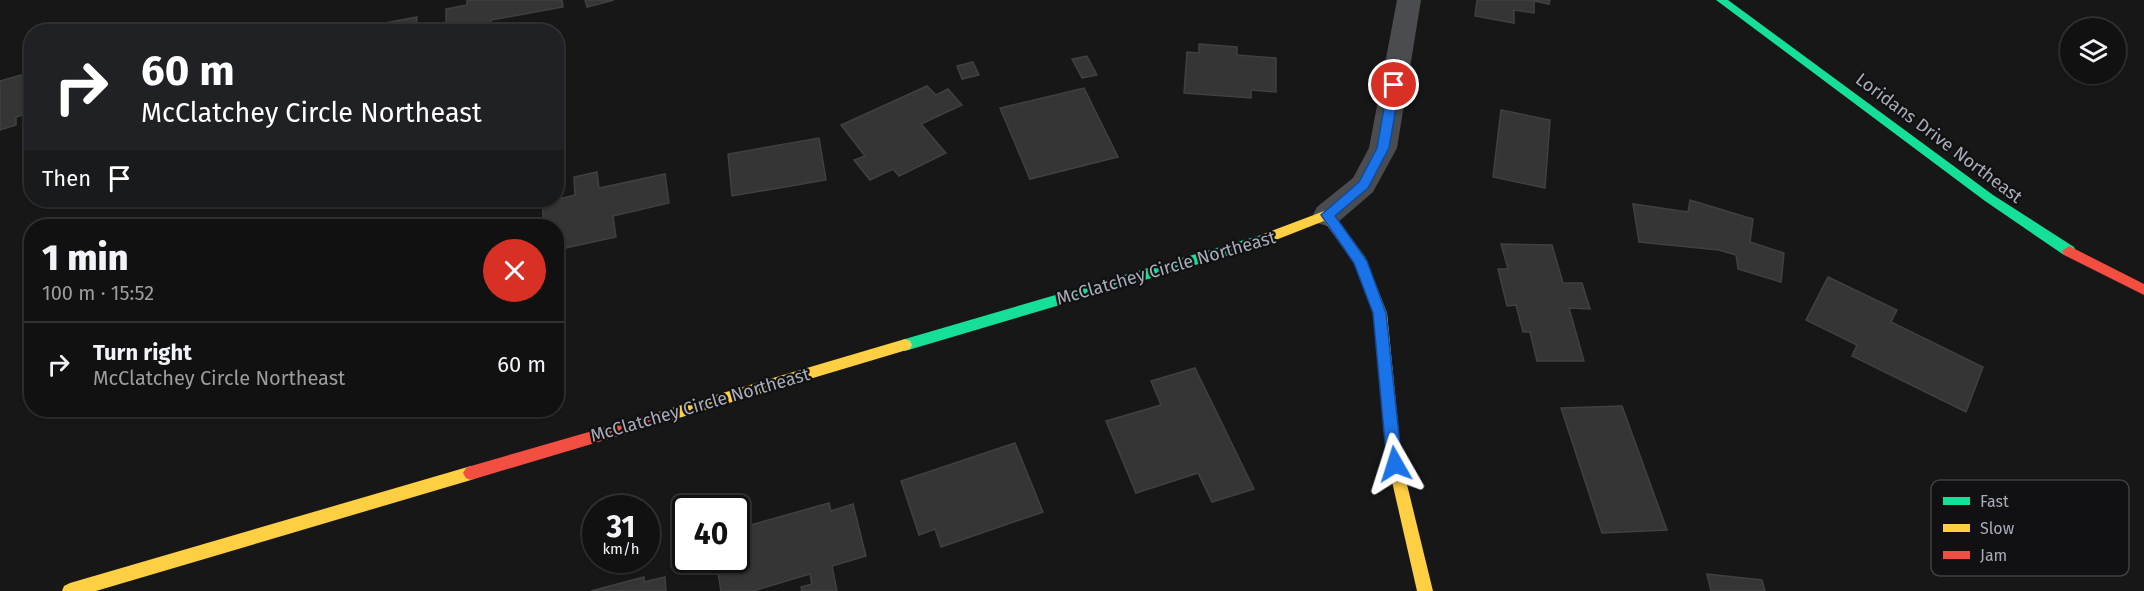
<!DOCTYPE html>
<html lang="en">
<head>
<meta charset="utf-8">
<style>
  :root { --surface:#111; --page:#1e1f1f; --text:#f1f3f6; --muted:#9c9d9f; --line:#303131 }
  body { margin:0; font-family:"Fira Sans",sans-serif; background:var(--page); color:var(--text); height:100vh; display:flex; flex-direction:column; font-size:22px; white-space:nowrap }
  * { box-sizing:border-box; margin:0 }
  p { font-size:20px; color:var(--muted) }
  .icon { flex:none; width:33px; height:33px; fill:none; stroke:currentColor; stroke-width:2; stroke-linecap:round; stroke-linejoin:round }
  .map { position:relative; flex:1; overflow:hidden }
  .details { position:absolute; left:24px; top:219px; width:540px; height:198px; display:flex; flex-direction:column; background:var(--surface); border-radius:24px; box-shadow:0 2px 4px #0004,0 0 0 2px var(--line) }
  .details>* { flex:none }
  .guide { position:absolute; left:24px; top:24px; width:540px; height:183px; border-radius:24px; box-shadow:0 2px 4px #0004,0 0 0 2px var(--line); background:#202124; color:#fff; overflow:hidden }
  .tools { position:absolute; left:2060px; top:18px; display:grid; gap:12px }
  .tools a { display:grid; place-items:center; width:66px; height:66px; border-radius:50%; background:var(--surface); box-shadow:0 2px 4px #0004,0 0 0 2px var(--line); font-size:30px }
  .speed { position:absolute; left:582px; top:495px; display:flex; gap:12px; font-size:30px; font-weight:700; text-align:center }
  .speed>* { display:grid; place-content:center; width:78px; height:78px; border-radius:50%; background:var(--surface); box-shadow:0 2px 4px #0004,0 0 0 2px var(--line); line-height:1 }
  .speed small { font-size:15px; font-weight:400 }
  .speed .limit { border:3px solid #111; border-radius:9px; background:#fff; color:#111 }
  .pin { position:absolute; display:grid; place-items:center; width:51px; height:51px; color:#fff; margin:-26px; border:3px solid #fff; border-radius:50%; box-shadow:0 2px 6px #0007 }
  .me { position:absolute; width:66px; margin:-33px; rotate:354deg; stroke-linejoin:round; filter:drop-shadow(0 0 4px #0008) }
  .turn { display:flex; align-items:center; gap:21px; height:126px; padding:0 18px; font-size:27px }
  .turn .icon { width:78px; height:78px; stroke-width:2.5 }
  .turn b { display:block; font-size:42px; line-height:51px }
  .then { display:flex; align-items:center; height:57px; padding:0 18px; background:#0003; gap:12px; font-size:22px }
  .round { display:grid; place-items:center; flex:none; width:63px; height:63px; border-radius:32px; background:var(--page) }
  .overview { display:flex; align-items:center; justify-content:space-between; height:102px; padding:0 18px }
  h1 { font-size:36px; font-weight:800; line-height:45px }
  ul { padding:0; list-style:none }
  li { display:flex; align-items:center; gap:18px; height:84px; padding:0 18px; border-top:2px solid var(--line) }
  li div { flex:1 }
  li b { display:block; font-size:22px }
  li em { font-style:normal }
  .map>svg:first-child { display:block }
</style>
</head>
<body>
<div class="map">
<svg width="2144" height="591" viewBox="0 0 2144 591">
  <rect width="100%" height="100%" fill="#171717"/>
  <g fill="#353536" stroke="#3f4043" stroke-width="1.5">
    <polygon points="467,0 562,0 563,7 491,20 492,28 476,32 446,32 446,9 467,5"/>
    <polygon points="585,0 614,0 587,7"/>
    <polygon points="1477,0 1550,0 1549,4 1534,1 1534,13 1514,10 1514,23 1475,16"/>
    <polygon points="417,17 416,32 337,32"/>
    <polygon points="1199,44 1237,47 1237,55 1276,58 1276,92 1251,90 1251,98 1184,93 1187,52 1199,53"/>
    <polygon points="1087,56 1097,75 1082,78 1072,59"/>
    <polygon points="973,62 979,75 962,79 957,66"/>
    <polygon points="32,72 32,112 16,117 16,125 0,130 0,81"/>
    <polygon points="927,86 936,95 948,89 962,105 921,124 946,153 899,176 893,169 870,180 854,160 865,156 841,125"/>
    <polygon points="1084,88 1118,157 1030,179 1000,108"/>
    <polygon points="1501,110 1550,120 1545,188 1493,177"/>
    <polygon points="819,138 826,180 732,196 728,154"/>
    <polygon points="597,172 599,188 665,174 669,203 613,216 616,237 556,250 556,226 544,226 542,203 575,195 574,177"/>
    <polygon points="1690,200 1753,219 1750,242 1784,253 1781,282 1738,269 1736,255 1719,250 1639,242 1633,204 1688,212"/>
    <polygon points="1501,244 1552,245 1563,283 1582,283 1590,309 1569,308 1584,361 1537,361 1530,332 1523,332 1516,305 1507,306 1498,269 1508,269"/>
    <polygon points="1828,277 1897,310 1891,322 1983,367 1966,412 1852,356 1857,345 1806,320"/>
    <polygon points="1195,368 1254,489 1212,502 1198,473 1136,493 1106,421 1161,405 1151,381"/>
    <polygon points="1622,406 1667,530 1602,533 1561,408"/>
    <polygon points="1015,443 1043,512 941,547 935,529 919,535 901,481"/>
    <polygon points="829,503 831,511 853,504 866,556 832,566 837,591 802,591 801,587 812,584 810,574 753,591 721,591 716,560 736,560 736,529"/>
    <polygon points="1707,574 1762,580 1765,591 1711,591"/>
    <polygon points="644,577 644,582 665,577 666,591 591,591"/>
  </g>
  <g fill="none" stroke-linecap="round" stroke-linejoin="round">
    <polygon fill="#4b4c50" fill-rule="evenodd" points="1397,0 1421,0 1397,148 1373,192 1337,223 1327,226 1317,223 1313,215 1317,207 1353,178 1369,148"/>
    <g fill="#16e098" fill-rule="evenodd">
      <polygon points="1716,0 1728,0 1993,195 2074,247 2076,251 2074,255 2064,255 1985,201"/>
      <polygon points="1268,233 1273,234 1275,238 1273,242 905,351 900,349 898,345 900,341 905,339"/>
    </g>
    <g fill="#ffcf43" fill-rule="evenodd">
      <polygon points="1327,210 1332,212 1365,257 1387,313 1402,464 1433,591 1417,591 1388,464 1373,313 1354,263 1324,221 1268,243 1261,238 1263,234"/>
      <polygon points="905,339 910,341 912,345 910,349 672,420 667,418 665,414 667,410 672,408"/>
      <polygon points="471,466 476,468 479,473 476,478 471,480 96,591 62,591 64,586 70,583"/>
    </g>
    <g fill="#f24e42" fill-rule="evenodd">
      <polygon points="2069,246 2144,284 2144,295 2064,255 2062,251"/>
      <polygon points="672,408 677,410 679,414 677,418 672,420 471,480 466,478 463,473 466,468 471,466"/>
    </g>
  </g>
  <polygon fill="#1a73e8" stroke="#114b97" stroke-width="1.5" points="1394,80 1400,85 1389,148 1368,188 1335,216 1367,261 1386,313 1402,464 1400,469 1395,470 1389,469 1387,464 1373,313 1354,263 1321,215 1359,182 1377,148 1388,85"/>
  <g text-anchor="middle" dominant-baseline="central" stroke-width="4.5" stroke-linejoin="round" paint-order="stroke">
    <g font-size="18" fill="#a8adb8" stroke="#111113">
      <text transform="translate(1939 138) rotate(37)">Loridans Drive Northeast</text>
      <text transform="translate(1166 268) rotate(-16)">McClatchey Circle Northeast</text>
      <text transform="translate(700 405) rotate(-16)">McClatchey Circle Northeast</text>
    </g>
  </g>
  <rect x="1931" y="480" width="198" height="96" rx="9" fill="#111113" stroke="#3e4045" stroke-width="1.5"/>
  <rect x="1943" y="497" width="27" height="8" fill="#16e098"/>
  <rect x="1943" y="524" width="27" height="8" fill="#ffcf43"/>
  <rect x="1943" y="551" width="27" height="8" fill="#f24e42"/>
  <g font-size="16" fill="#a8adb8">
    <text x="1980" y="507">Fast</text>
    <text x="1980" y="534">Slow</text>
    <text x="1980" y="561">Jam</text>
  </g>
</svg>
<div class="tools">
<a><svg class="icon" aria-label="layers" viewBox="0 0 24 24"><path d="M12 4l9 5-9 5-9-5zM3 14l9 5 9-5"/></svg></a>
</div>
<div class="speed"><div>31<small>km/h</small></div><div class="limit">40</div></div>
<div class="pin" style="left:1394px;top:85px;background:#d93025"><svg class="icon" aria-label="arrive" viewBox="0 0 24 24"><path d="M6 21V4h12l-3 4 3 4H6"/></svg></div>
<svg class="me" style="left:1395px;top:464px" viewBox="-20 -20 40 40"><path d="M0-17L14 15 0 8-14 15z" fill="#1a73e8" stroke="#fff" stroke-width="4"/></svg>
<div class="guide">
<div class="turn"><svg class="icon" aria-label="right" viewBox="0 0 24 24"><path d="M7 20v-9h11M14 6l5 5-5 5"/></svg><div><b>60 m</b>McClatchey Circle Northeast</div></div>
<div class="then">Then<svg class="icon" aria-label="arrive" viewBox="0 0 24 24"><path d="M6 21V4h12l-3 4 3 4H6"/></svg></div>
</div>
<section class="details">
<div class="overview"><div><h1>1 min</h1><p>100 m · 15:52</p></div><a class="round" style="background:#d93025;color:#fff"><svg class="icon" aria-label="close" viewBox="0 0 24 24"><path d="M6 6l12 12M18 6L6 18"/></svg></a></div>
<ul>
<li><svg class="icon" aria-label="right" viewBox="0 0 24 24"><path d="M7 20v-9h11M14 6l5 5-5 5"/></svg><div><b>Turn right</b><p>McClatchey Circle Northeast</p></div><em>60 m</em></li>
</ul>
</section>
</div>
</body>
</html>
